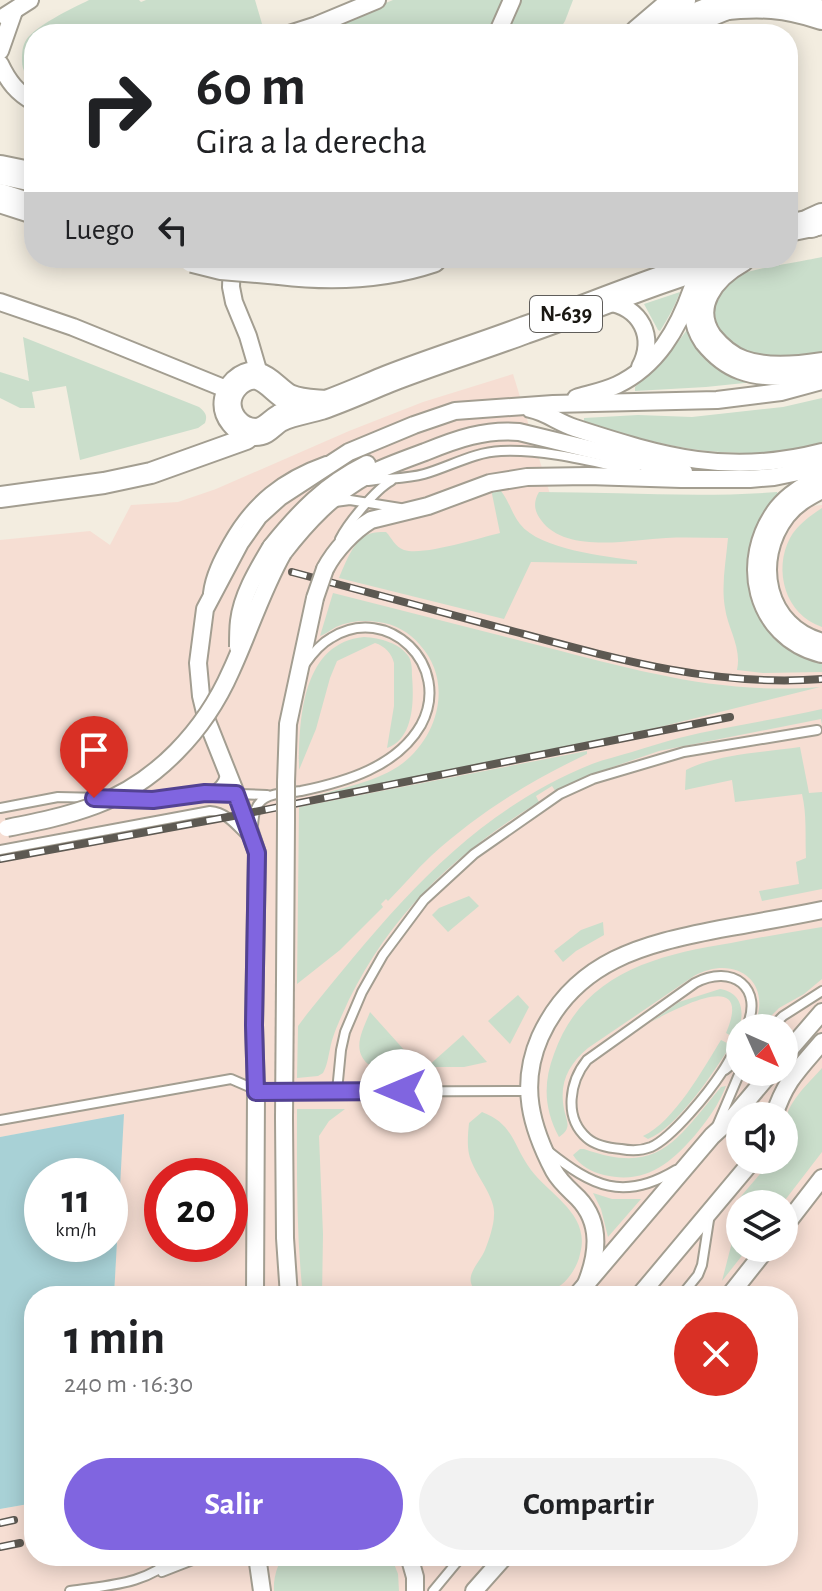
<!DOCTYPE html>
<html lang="es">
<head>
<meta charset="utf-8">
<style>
  :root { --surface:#fff; --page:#f2f2f2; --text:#202124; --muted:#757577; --accent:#8065e0 }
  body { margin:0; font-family:"Alegreya Sans",sans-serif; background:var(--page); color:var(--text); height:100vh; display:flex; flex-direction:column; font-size:30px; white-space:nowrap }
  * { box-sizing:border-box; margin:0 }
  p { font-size:26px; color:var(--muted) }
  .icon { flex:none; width:44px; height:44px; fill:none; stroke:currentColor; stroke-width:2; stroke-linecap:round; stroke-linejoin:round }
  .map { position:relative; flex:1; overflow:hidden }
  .side { position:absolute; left:24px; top:1286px; width:774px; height:280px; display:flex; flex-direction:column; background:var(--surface); border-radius:32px; box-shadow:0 4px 20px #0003 }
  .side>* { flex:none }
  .banner { position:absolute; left:24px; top:24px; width:774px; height:244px; border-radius:32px; box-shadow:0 4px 20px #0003; background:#fff; color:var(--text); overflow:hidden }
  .needle { width:52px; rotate:135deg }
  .tools { position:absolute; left:726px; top:1014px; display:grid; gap:16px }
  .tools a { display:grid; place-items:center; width:72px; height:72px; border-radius:50%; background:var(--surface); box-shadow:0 4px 20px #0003; font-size:40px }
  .speed { position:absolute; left:24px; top:1158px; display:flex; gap:16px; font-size:40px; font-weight:700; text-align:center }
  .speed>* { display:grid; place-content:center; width:104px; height:104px; border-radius:50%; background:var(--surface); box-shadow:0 4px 20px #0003; line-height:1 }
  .speed small { font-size:20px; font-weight:400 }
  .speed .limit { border:12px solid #d22; background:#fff; color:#111 }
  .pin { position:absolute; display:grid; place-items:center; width:68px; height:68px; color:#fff; margin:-82px -34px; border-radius:50% 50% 50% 0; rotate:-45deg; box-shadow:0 0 8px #0007 }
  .pin .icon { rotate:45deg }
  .me { position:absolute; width:88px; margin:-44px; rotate:270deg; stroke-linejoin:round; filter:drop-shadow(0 0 6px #0008) }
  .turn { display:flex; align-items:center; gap:28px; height:168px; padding:0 40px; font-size:36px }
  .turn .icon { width:104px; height:104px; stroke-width:2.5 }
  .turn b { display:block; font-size:56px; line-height:68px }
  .then { display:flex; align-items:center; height:76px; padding:0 40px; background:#0003; gap:16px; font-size:30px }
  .round { display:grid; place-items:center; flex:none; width:84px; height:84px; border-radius:42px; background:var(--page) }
  .overview { display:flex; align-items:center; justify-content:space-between; height:136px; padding:0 40px }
  h1 { font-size:48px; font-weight:700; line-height:60px }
  .primary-button { display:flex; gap:16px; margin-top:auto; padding:16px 40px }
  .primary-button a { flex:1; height:92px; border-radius:48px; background:var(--accent); color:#fff; font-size:32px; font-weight:700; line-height:92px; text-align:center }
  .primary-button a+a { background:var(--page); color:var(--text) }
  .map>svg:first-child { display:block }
</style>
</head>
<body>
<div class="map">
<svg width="822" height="1591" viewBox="0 0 822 1591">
  <rect width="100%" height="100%" fill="#f3ede0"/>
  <path fill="#f6ded3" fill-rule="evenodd" d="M513 374 554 507 738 514 822 505V1591H0V1509L34 1503V1556H788V1296H114L123 1115 0 1137V540L90 531 110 545 131 505 178 502 216 489 349 431 423 402ZM740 1028H784V1072H740ZM740 1116H784V1160H740ZM162 1176H230V1244H162ZM740 1204H784V1248H740Z"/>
  <g fill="#cadecb">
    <path d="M89 0H139L141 2 146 0H255L265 34H34V83C27 77 22 71 22 61 22 55 22 48 25 42 32 27 73 8 89 0Z"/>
    <polygon points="393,0 505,0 490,34 310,34"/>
    <polygon points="519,0 573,0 565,21 557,34 504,34"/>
    <path d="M822 257V352C798 358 766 363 743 352 710 337 702 302 732 278 742 270 805 261 822 257Z"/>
    <path d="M680 292C675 306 668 318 660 331L658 330 644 304Z"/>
    <polygon points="690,326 754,382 706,387 635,391 635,387 667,356"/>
    <path d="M23 337 199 407C205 412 208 415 205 423L198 428 80 460 66 386 32 392 35 408H20L0 398V372L29 381Z"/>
    <path d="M822 398V442C743 466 659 447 584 421V418L638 415 692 417 783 407Z"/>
    <path d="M491 489 501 491C509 501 512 514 520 524 540 550 606 556 637 561V564L531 562 504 619 339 578C345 564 352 544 365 536 371 532 379 532 386 532 392 538 395 547 404 550 424 556 478 538 500 533Z"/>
    <path d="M539 492C618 492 698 498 777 492L779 496 751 568 822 659V672L763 673 737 670C742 648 728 629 725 608 721 585 726 561 728 538 707 538 686 537 666 538 631 540 565 554 541 520 534 511 533 502 539 492Z"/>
    <path d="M822 508V627C785 615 773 570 790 538 797 525 810 516 822 508Z"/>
    <path d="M333 593C404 611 474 629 545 647 639 671 722 695 820 687L660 727 311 798V797C341 788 378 782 403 763 439 735 453 681 420 645 409 632 395 624 378 622 364 620 349 621 336 627 330 630 326 634 320 636Z"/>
    <path d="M364 637C380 638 400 643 409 657 412 663 412 670 412 676 414 700 414 739 387 748L394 706V663C392 654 385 646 375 643L337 661 330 678 316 729 299 770C299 721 301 643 364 637Z"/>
    <path d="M822 709V725L821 719 659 751 604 770 556 792 552 786 536 796 539 802C452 855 384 920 342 1015 337 1026 332 1038 330 1049 328 1058 327 1066 323 1073L318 1076 297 1078 298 1026 307 1014C390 912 466 815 592 764 605 759 619 756 632 752 648 747 663 742 679 738 726 726 775 720 822 709Z"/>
    <path d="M800 747 809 793 822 792V889L762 901 759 891 799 884 796 862 806 858C805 836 807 815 802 794L735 802 732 780 685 790 686 770C716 754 766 752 800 747Z"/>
    <path d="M587 751V754C530 781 478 813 431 856 416 870 403 886 388 901L386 899 381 904 383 907 340 950 297 984 299 807Z"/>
    <polygon points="469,896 479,906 448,932 432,915 439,908"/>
    <polygon points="603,922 604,935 576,951 563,962 554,951 581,930"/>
    <path d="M822 927V979L804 994 779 1008 759 1028H753C775 983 736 953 694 976L588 1048C568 1065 559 1083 564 1109 565 1115 569 1123 567 1128 566 1132 562 1135 559 1137 544 1109 543 1083 554 1054 582 974 655 955 731 943 761 937 792 932 822 927Z"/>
    <path d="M720 989C746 993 745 1019 735 1038L726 1033C755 965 674 1010 651 1022L679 1002Z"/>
    <polygon points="518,995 529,1007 510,1044 488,1021"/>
    <path d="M370 1012 415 1062 368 1064C351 1049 363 1030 370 1012Z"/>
    <polygon points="463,1035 487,1062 464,1067 427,1067"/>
    <path d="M721 1040 731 1045C713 1073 678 1127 648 1139L643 1136C674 1122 703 1069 721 1040Z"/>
    <path d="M822 1068V1152L782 1204H740V1248H748L722 1281 731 1246 729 1216 737 1201 772 1160H784C784 1149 783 1138 784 1127 786 1103 807 1085 822 1068Z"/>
    <path d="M726 1086C719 1104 709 1118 696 1134 671 1163 646 1185 604 1175 592 1172 580 1166 573 1155L580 1149H584C660 1176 676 1140 721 1087Z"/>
    <path d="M345 1109 329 1121 319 1136 323 1234 322 1296H303C296 1234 297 1172 297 1109Z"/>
    <path d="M482 1112C514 1124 513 1146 531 1170 551 1196 591 1215 580 1254 578 1265 570 1278 561 1285 545 1296 478 1307 471 1283 468 1272 481 1260 485 1250 489 1240 494 1225 494 1215 496 1196 473 1173 469 1154 467 1144 468 1133 469 1123Z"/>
    <polygon points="593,1193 612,1199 641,1199 608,1237 601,1209"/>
    <path d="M283 1556H391L398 1574 399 1591H274C273 1579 277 1566 283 1556Z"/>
  </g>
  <path fill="#a8d1d6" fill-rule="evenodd" d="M124 1114 114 1296H34V1503L0 1509V1137ZM42 1176H110V1244H42Z"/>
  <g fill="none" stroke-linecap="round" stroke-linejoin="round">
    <g stroke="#a39e91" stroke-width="12">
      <g id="service">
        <path d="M368 481C387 478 406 479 424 474 449 467 474 452 501 451 546 449 593 462 636 471"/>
        <polyline points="335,502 350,500 400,508"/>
        <path d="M340 539C348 523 376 489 391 481"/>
        <path d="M208 593C210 575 219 558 228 542 251 501 281 477 326 461"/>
        <polyline points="208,793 267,795"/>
        <path d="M116 799C137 800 200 801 217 788 223 783 224 779 226 772"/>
        <polyline points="0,808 58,797 102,798"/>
        <path d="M253 825C254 814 255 804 265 798 275 792 289 793 301 791 345 782 397 767 421 725 453 666 388 602 331 638 320 644 312 654 305 664"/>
        <path d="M0 850 210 811C226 812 236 825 247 836"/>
        <polyline points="771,1028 783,1016 822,991"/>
        <path d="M740 1040C734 1051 729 1062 722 1072 709 1092 672 1138 651 1147 641 1151 631 1151 621 1149 609 1148 596 1146 587 1138 563 1117 570 1081 587 1060L695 983C732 963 765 988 746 1028"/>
        <polyline points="725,1070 740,1058"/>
        <polyline points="337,1091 341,1050 345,1032 362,992 383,955 424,900 474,854 560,794 593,779 684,752 817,730"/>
        <polyline points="0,1120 231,1079 261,1092 528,1091"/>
        <polyline points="717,1126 740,1072"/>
        <path d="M548 1151C592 1186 623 1202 676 1170"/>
        <polyline points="681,1296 698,1275 702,1265 709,1220"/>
        <polyline points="162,1572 203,1556"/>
        <path d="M70 1591C109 1585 146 1585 176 1556"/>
        <polyline points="433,1591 462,1556"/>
      </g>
    </g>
    <g stroke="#a39e91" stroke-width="20">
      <g id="minor">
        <polyline points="5,16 30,0"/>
        <polyline points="289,34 317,25 377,0"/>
        <polyline points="497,34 512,0"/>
        <polyline points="0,51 14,11"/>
        <path d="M0 64C8 81 17 93 34 102"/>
        <polyline points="232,259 231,287 234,302 248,336 260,377"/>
        <polyline points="0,302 73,327 231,391"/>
        <path d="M607 302C641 307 656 337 640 367"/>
        <path d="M576 398C589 394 604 391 617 385 657 366 678 329 692 289"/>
        <path d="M530 409C546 412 559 423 575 428 664 457 729 476 822 452"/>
        <path d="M271 547C300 511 325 485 367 464"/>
        <path d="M283 553C307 522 333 494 368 475 386 466 406 459 425 452 457 439 485 429 519 432L684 472"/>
        <path d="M325 569C335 550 353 531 371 520L428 506 490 483 527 477 588 476 681 479H750L774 477 822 467"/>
        <polyline points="286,782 288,724 315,598"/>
        <polyline points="285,979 286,821"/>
        <polyline points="784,1056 822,1012"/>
        <path d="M774 1116C785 1081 799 1069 822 1042"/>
        <polyline points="284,1118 285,1238 289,1296"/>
        <polyline points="784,1227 822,1178"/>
        <path d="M586 1284C598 1254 602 1223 578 1198 570 1190 560 1182 554 1171 531 1127 519 1085 540 1037 575 960 644 944 720 929 754 923 788 917 822 910"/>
        <polyline points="255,1296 256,1092 254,1025 257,853 244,814 207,721 201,696 198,663 205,609 240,543 259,516 280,497 349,452 414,425 455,411 553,404 717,400 781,392 822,381"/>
        <polyline points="576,1296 712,1136 735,1115 771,1072"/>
        <polyline points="639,1296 753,1160"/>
        <polyline points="729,1296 767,1248"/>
        <polyline points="257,1556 262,1591"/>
        <polyline points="409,1556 415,1577 415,1591"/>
        <polyline points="474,1591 505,1556"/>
      </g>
    </g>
    <g stroke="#a39e91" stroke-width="24">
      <polyline id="tertiary" points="0,497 104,483 151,473 246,439 255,432"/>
    </g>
    <g stroke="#a39e91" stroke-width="30">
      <g id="trunk">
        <polyline points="788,228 822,221"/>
        <path d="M325 404C314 403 299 403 289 398 272 389 260 363 237 383 233 387 229 393 228 399 225 415 238 431 255 432 267 432 271 423 280 418 292 412 308 410 321 406 344 398 366 388 388 379 434 361 480 347 525 330 594 306 660 277 731 258"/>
      </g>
    </g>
    <g stroke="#a39e91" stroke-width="32">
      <g id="motorway">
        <path d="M721 6C759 1 786 3 822 15"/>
        <polyline points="639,34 667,10 681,0"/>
        <polyline points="673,34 702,15 736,1"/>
        <polyline points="0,170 34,177"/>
        <polyline points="0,198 34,209"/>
        <polyline points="811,223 822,218"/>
        <path d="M740 258C711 274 685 306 708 339 717 350 728 360 742 365 766 374 797 371 822 367"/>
        <path d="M280 270C330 276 384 274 432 258"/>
        <path d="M822 483C807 491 793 498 782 512 745 560 760 632 822 648"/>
      </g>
    </g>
    <use href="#service" stroke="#fff" stroke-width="8"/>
    <use href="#minor" stroke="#fff" stroke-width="16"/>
    <use href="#tertiary" stroke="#fff" stroke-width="20"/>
    <use href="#trunk" stroke="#fff" stroke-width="26"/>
    <use href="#motorway" stroke="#fff" stroke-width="28"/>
    <g stroke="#5d5952" stroke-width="8">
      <g id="rail">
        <path d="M292 572C367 592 442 612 516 632 619 660 715 687 822 679"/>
        <polyline points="0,859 244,814 730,717"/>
        <polyline points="0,1523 14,1520"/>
        <polyline points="0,1547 20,1543"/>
      </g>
    </g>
    <use href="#rail" stroke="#fff" stroke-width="5" stroke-dasharray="15" stroke-linecap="butt"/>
    <g stroke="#a39e91" stroke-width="20" stroke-linecap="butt">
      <g id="minor-bridge">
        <polyline points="315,598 325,569"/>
        <path d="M238 647C238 639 238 629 239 621 242 595 258 569 271 547"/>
        <polyline points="286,821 286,782"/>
        <path d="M7 828C37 822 67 816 96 805 157 782 205 730 231 671 249 632 262 590 283 553"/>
        <polyline points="284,1118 285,979"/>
      </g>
    </g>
    <g stroke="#a39e91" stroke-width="32" stroke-linecap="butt">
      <polyline id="motorway-bridge" points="193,258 221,265 280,270"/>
    </g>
    <use href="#minor-bridge" stroke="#fff" stroke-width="16"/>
    <use href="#motorway-bridge" stroke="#fff" stroke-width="28"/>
  </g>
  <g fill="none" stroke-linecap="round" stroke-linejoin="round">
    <g stroke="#534292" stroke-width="20">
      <polyline id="route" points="94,798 153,800 205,793 236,794 257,853 254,1025 256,1092 401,1091"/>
    </g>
    <use href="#route" stroke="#8065e0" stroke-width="14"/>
  </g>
  <g text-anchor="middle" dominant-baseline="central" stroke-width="8" stroke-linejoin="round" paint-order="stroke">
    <rect fill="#fff" stroke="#5f5d5a" stroke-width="2" x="530" y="296" width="72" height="36" rx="6"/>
    <g font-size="22" font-weight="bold" fill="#1a1813">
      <text x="566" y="314">N-639</text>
    </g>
  </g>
</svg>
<div class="tools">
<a><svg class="needle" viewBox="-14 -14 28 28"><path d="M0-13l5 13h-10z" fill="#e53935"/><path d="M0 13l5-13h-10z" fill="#757577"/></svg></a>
<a><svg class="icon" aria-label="sound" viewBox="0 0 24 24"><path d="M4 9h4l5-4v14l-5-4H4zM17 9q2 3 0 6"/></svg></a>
<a><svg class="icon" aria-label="layers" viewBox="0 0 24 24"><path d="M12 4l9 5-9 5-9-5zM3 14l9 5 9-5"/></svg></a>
</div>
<div class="speed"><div>11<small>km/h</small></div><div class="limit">20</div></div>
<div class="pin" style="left:94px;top:798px;background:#d93025"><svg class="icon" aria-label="arrive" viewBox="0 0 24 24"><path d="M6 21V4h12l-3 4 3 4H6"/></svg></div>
<svg class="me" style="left:401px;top:1091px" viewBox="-20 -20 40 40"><circle r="19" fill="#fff"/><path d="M0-13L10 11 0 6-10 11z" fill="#8065e0"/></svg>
<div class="banner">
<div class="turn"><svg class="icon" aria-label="right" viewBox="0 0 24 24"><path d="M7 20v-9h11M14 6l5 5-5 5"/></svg><div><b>60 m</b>Gira a la derecha</div></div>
<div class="then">Luego<svg class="icon" aria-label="left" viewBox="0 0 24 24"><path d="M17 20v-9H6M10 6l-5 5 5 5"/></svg></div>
</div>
<section class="side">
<div class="overview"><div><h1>1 min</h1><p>240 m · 16:30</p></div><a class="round" style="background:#d93025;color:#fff"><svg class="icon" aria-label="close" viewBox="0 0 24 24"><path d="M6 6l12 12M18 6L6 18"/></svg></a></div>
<div class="primary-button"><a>Salir</a><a>Compartir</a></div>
</section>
</div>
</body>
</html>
